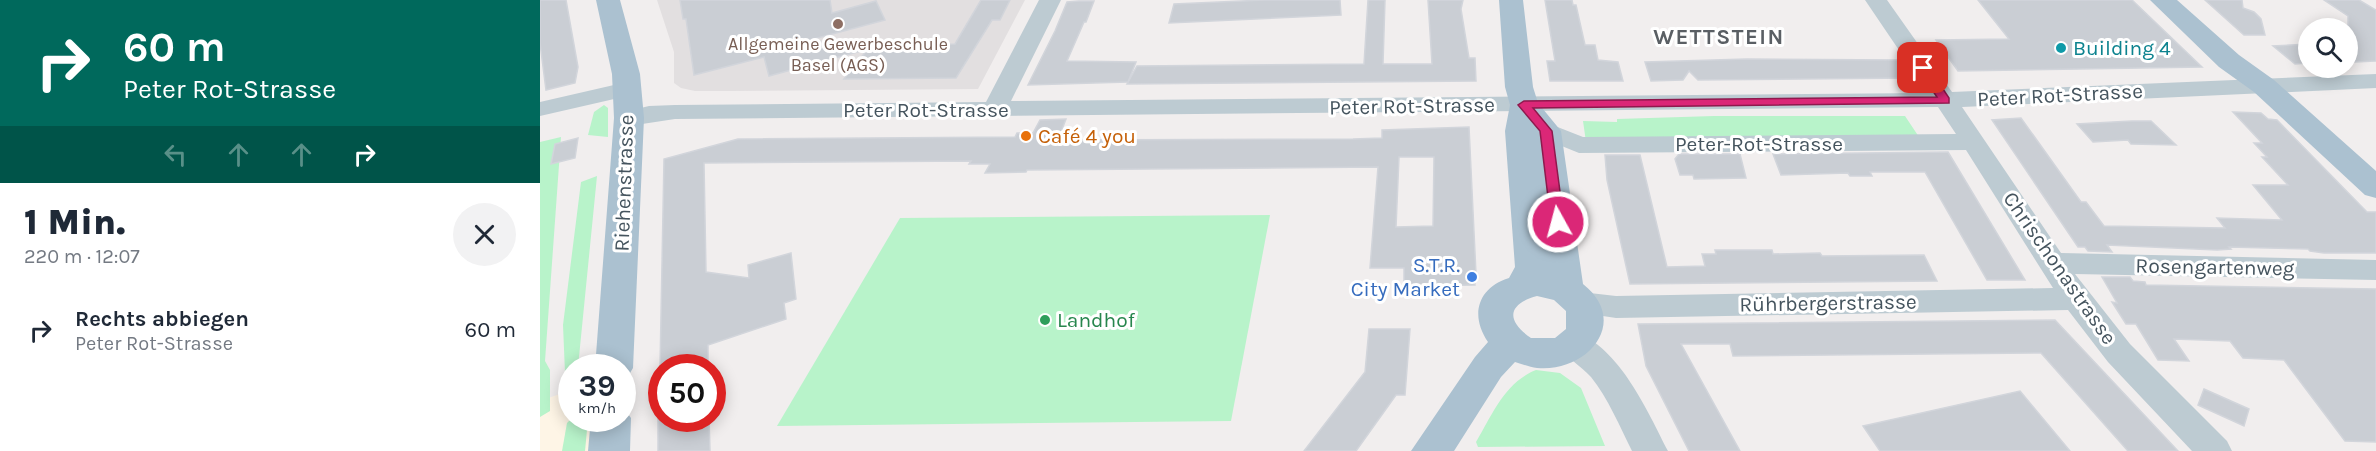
<!DOCTYPE html>
<html lang="de">
<head>
<meta charset="utf-8">
<style>
  :root { --surface:#fff; --page:#f2f2f3; --text:#1f2937; --muted:#747a83 }
  body { margin:0; font-family:Karla,sans-serif; background:var(--page); color:var(--text); height:100vh; display:flex; flex-direction:column; font-size:22px; white-space:nowrap }
  * { box-sizing:border-box; margin:0 }
  p { font-size:20px; color:var(--muted) }
  .icon { flex:none; width:33px; height:33px; fill:none; stroke:currentColor; stroke-width:2; stroke-linecap:round; stroke-linejoin:round }
  .map { position:relative; flex:1; overflow:hidden }
  .details { display:flex; flex-direction:column; background:var(--surface); width:540px }
  .details>* { flex:none }
  .guide { background:#00695c; color:#fff; overflow:hidden }
  .fabs { position:absolute; left:1758px; top:18px; display:grid; gap:12px }
  .fabs a { display:grid; place-items:center; width:60px; height:60px; border-radius:50%; background:var(--surface); box-shadow:0 3px 15px #0003; font-size:30px }
  .speed { position:absolute; left:18px; top:354px; display:flex; gap:12px; font-size:30px; font-weight:700; text-align:center }
  .speed>* { display:grid; place-content:center; width:78px; height:78px; border-radius:50%; background:var(--surface); box-shadow:0 3px 15px #0003; line-height:1 }
  .speed small { font-size:15px; font-weight:400 }
  .speed .limit { border:9px solid #d22; background:#fff; color:#111 }
  .pin { position:absolute; display:grid; place-items:center; width:51px; height:51px; color:#fff; margin:-26px; border-radius:12px; box-shadow:0 3px 9px #0006 }
  .me { position:absolute; width:66px; margin:-33px; rotate:353deg; stroke-linejoin:round; filter:drop-shadow(0 0 4px #0008) }
  .turn { display:flex; align-items:center; gap:21px; height:126px; padding:0 24px; font-size:27px }
  .turn .icon { width:78px; height:78px; stroke-width:2.5 }
  .turn b { display:block; font-size:42px; line-height:51px }
  .lanes { display:flex; align-items:center; height:57px; padding:0 24px; background:#0003; justify-content:center; gap:30px; direction:ltr }
  .lanes .off { opacity:.35 }
  .round { display:grid; place-items:center; flex:none; width:63px; height:63px; border-radius:32px; background:var(--page) }
  .overview { display:flex; align-items:center; justify-content:space-between; height:102px; padding:0 24px }
  h1 { font-size:36px; font-weight:800; line-height:45px }
  ul { padding:0; list-style:none }
  li { display:flex; align-items:center; gap:18px; height:90px; padding:0 24px }
  li div { flex:1 }
  li b { display:block; font-size:22px }
  li em { font-style:normal }
  main { display:flex; flex:1; min-height:0 }
  .map>svg:first-child { display:block }
</style>
</head>
<body>
<main>
<section class="details">
<div class="guide">
<div class="turn"><svg class="icon" aria-label="right" viewBox="0 0 24 24"><path d="M7 20v-9h11M14 6l5 5-5 5"/></svg><div><b>60 m</b>Peter Rot-Strasse</div></div>
<div class="lanes"><svg class="icon off" aria-label="left" viewBox="0 0 24 24"><path d="M17 20v-9H6M10 6l-5 5 5 5"/></svg><svg class="icon off" aria-label="ahead" viewBox="0 0 24 24"><path d="M12 20V5M6 11l6-6 6 6"/></svg><svg class="icon off" aria-label="ahead" viewBox="0 0 24 24"><path d="M12 20V5M6 11l6-6 6 6"/></svg><svg class="icon" aria-label="right" viewBox="0 0 24 24"><path d="M7 20v-9h11M14 6l5 5-5 5"/></svg></div>
</div>
<div class="overview"><div><h1>1 Min.</h1><p>220 m · 12:07</p></div><a class="round"><svg class="icon" aria-label="close" viewBox="0 0 24 24"><path d="M6 6l12 12M18 6L6 18"/></svg></a></div>
<ul>
<li><svg class="icon" aria-label="right" viewBox="0 0 24 24"><path d="M7 20v-9h11M14 6l5 5-5 5"/></svg><div><b>Rechts abbiegen</b><p>Peter Rot-Strasse</p></div><em>60 m</em></li>
</ul>
</section>
<div class="map">
<svg width="1836" height="451" viewBox="0 0 1836 451">
  <rect width="100%" height="100%" fill="#f1eeee"/>
  <polygon fill="#fef5e6" points="31,390 32,418 60,419 57,451 0,451 0,401"/>
  <polygon fill="#e2dfe0" points="117,0 485,0 438,89 191,91 155,91 141,88 134,83 134,52"/>
  <g fill="#b8f3ca">
    <polygon points="64,105 68,108 68,137 48,135 54,112"/>
    <polygon points="1174,116 1365,116 1381,140 1046,142 1043,121 1077,122 1077,119"/>
    <polygon points="21,137 5,361 10,370 10,411 0,417 0,142"/>
    <polygon points="57,176 38,367 32,368 31,389 26,397 23,325 41,182"/>
    <polygon points="730,215 691,421 237,426 360,218"/>
    <path d="M996 370 1020 373 1041 388 1065 446 938 447 936 442C952 415 965 382 996 370Z"/>
    <polygon points="32,418 48,419 45,451 22,451 27,423"/>
  </g>
  <g fill="#caced4" stroke="#d2d5db" stroke-width="1.5" fill-rule="evenodd">
    <polygon points="0,0 26,0 38,67 35,83 6,90 0,43"/>
    <polygon points="140,0 290,0 292,13 336,1 345,20 266,41 266,45 320,45 321,51 229,76 224,57 154,75 146,19 143,19"/>
    <polygon points="441,0 470,0 460,20 452,20 416,78 304,79 331,45 415,44"/>
    <polygon points="724,0 800,0 801,15 629,23 634,4"/>
    <polygon points="828,0 845,0 843,64 892,64 888,0 923,0 921,9 929,58 935,58 936,81 587,84 597,66 824,64"/>
    <polygon points="1005,0 1032,0 1033,5 1036,5 1045,45 1055,45 1058,60 1078,62 1083,81 1010,81 1007,61 1015,61"/>
    <polygon points="1438,0 1592,0 1662,67 1418,71 1396,40 1469,39"/>
    <polygon points="1665,0 1702,0 1703,8 1714,12 1721,19 1725,35 1704,35"/>
    <polygon points="1784,0 1819,0 1836,10 1836,61 1815,62 1808,56 1808,16"/>
    <polygon points="539,1 554,1 546,22 544,22 527,61 596,62 588,82 488,85 515,31 527,2"/>
    <polygon points="1768,44 1768,63 1755,64 1733,46"/>
    <polygon points="1207,59 1359,60 1370,78 1158,80 1149,71 1143,80 1111,81 1105,62"/>
    <polygon points="1693,112 1721,113 1728,119 1737,120 1827,212 1836,212 1836,253 1784,253 1770,251 1768,249 1689,247 1691,249 1677,250 1567,245 1572,252 1548,251 1545,247 1538,247 1452,120 1481,118 1541,202 1546,202 1564,226 1685,228 1677,218 1742,220 1713,185 1748,185 1722,157 1727,157 1714,143 1722,143"/>
    <path d="M526 119 518 140 813 139 842 138V130L929 127 936 274H934L935 285 864 286V268H830L838 167 487 170 486 172 445 173 450 164H429L431 161 164 163 166 272 209 278 208 265 251 253 256 299 244 303 246 319 168 345V368H120L124 159 198 139 475 137 477 133H493L500 120ZM859 157H894L893 226 856 227Z"/>
    <polygon points="1592,121 1611,121 1636,145 1591,144 1588,140 1553,142 1537,124"/>
    <polygon points="38,138 35,158 11,164 15,144"/>
    <polygon points="1408,152 1485,280 1447,280 1385,172 1330,172 1332,176 1310,176 1308,173 1241,175 1233,154"/>
    <polygon points="1139,154 1200,154 1206,178 1154,179 1153,175 1140,175 1135,159"/>
    <polygon points="1065,155 1100,155 1127,267 1165,266 1162,254 1176,254 1175,250 1232,250 1233,254 1280,253 1282,256 1384,255 1397,281 1090,284 1067,180"/>
    <polygon points="1562,277 1590,277 1593,281 1605,282 1606,285 1836,289 1836,442 1805,441 1744,360 1703,358 1690,341 1634,339 1649,361 1618,360 1596,324 1586,324 1572,302 1577,303"/>
    <polygon points="1515,320 1638,451 1588,451 1501,353 1193,356 1190,344 1141,344 1200,451 1149,451 1106,366 1098,324"/>
    <polygon points="829,329 870,329 865,395 856,395 816,451 764,451 825,372"/>
    <polygon points="1664,389 1709,409 1704,426 1658,405"/>
    <polygon points="1480,391 1530,451 1340,451 1323,426"/>
    <polygon points="118,418 169,418 170,451 118,451"/>
  </g>
  <g fill="none" stroke-linecap="round" stroke-linejoin="round">
    <g fill="#bdcbd2" fill-rule="evenodd">
      <polygon points="499,0 521,0 471,101 1388,93 1325,0 1347,0 1412,92 1836,74 1836,88 1422,107 1521,253 1836,260 1836,280 1535,274 1590,344 1687,441 1692,451 1652,451 1568,362 1528,310 1076,318 1030,311 1026,303 1030,295 1041,292 1076,296 1513,288 1426,150 1039,153 997,136 993,131 997,126 1006,123 1015,126 1043,137 1416,134 1398,107 135,119 89,126 80,123 76,118 80,113 109,106 135,105 446,102"/>
      <polygon points="87,82 96,84 99,89 96,94 0,116 0,102"/>
      <path d="M1034 332C1079 346 1108 412 1128 451H1092C1080 427 1068 398 1051 377 1040 365 1026 358 1018 344L1023 335Z"/>
    </g>
    <g fill="#abc1d0" fill-rule="evenodd">
      <polygon points="56,0 80,0 100,74 104,118 93,368 87,378 82,380 82,368 55,368 74,118 72,74"/>
      <path d="M959 0H983L993 87 998 103 1021 131 1043 284C1091 322 1047 373 997 368 990 367 982 364 975 362L961 377 914 451H871L935 357 948 342C930 316 937 288 969 278L975 267 965 131 970 105 965 87ZM997 296 1014 300 1026 311V329L1015 338H991C966 321 967 304 997 296Z"/>
      <polygon points="1610,0 1637,0 1699,55 1734,80 1836,171 1836,198 1825,195 1714,92 1679,67"/>
      <polygon points="82,406 91,418 90,451 48,451 51,418 82,418"/>
    </g>
  </g>
  <polygon fill="#db2777" stroke="#8e194d" stroke-width="1.5" points="1383,64 1387,65 1409,98 1409,103 993,108 1012,131 1024,222 1018,227 1011,222 1000,131 978,105 984,101 1397,97 1377,68"/>
  <circle fill="#8d6e63" stroke="#fff" stroke-width="2" cx="298" cy="24" r="6"/>
  <circle fill="#0f9aa8" stroke="#fff" stroke-width="2" cx="1521" cy="48" r="6"/>
  <circle fill="#e8710a" stroke="#fff" stroke-width="2" cx="486" cy="136" r="6"/>
  <circle fill="#3f7fe0" stroke="#fff" stroke-width="2" cx="932" cy="277" r="6"/>
  <circle fill="#2e9e5b" stroke="#fff" stroke-width="2" cx="505" cy="320" r="6"/>
  <g text-anchor="middle" dominant-baseline="central" stroke-width="6" stroke-linejoin="round" paint-order="stroke">
    <g font-size="18" fill="#785e54" stroke="#fff">
      <text x="298" y="44">Allgemeine Gewerbeschule<tspan x="298" dy="21">Basel (AGS)</tspan></text>
    </g>
    <g font-size="21" fill="#0d838f" stroke="#fff" text-anchor="start">
      <text x="1533" y="48">Building 4</text>
    </g>
    <g font-size="21" fill="#45545e" stroke="#fff">
      <text transform="translate(1520 95) rotate(-3)">Peter Rot-Strasse</text>
      <text transform="translate(872 106) rotate(-1)">Peter Rot-Strasse</text>
      <text x="386" y="110">Peter Rot-Strasse</text>
      <text x="1219" y="144">Peter-Rot-Strasse</text>
      <text transform="translate(84 183) rotate(-88)">Riehenstrasse</text>
      <text transform="translate(1675 267) rotate(1)">Rosengartenweg</text>
      <text transform="translate(1520 268) rotate(55)">Chrischonastrasse</text>
      <text transform="translate(1288 303) rotate(-1)">Rührbergerstrasse</text>
    </g>
    <g font-size="21" fill="#c56008" stroke="#fff" text-anchor="start">
      <text x="498" y="136">Café 4 you</text>
    </g>
    <g font-size="21" fill="#366cbe" stroke="#fff" text-anchor="end">
      <text x="920" y="265">S.T.R.<tspan x="920" dy="24">City Market</tspan></text>
    </g>
    <g font-size="21" fill="#27864d" stroke="#fff" text-anchor="start">
      <text x="517" y="320">Landhof</text>
    </g>
    <g font-size="22" font-weight="bold" letter-spacing="1.5" fill="#5a5f64" stroke="#fff">
      <text x="1179" y="37">WETTSTEIN</text>
    </g>
  </g>
</svg>
<div class="fabs">
<a><svg class="icon" aria-label="search" viewBox="0 0 24 24"><circle cx="10" cy="10" r="6"/><path d="M15 15l6 6"/></svg></a>
</div>
<div class="speed"><div>39<small>km/h</small></div><div class="limit">50</div></div>
<div class="pin" style="left:1383px;top:68px;background:#d93025"><svg class="icon" aria-label="arrive" viewBox="0 0 24 24"><path d="M6 21V4h12l-3 4 3 4H6"/></svg></div>
<svg class="me" style="left:1018px;top:222px" viewBox="-20 -20 40 40"><circle r="17" fill="#db2777" stroke="#fff" stroke-width="3"/><path d="M0-11L8 9 0 5-8 9z" fill="#fff"/></svg>
</div>
</main>
</body>
</html>
